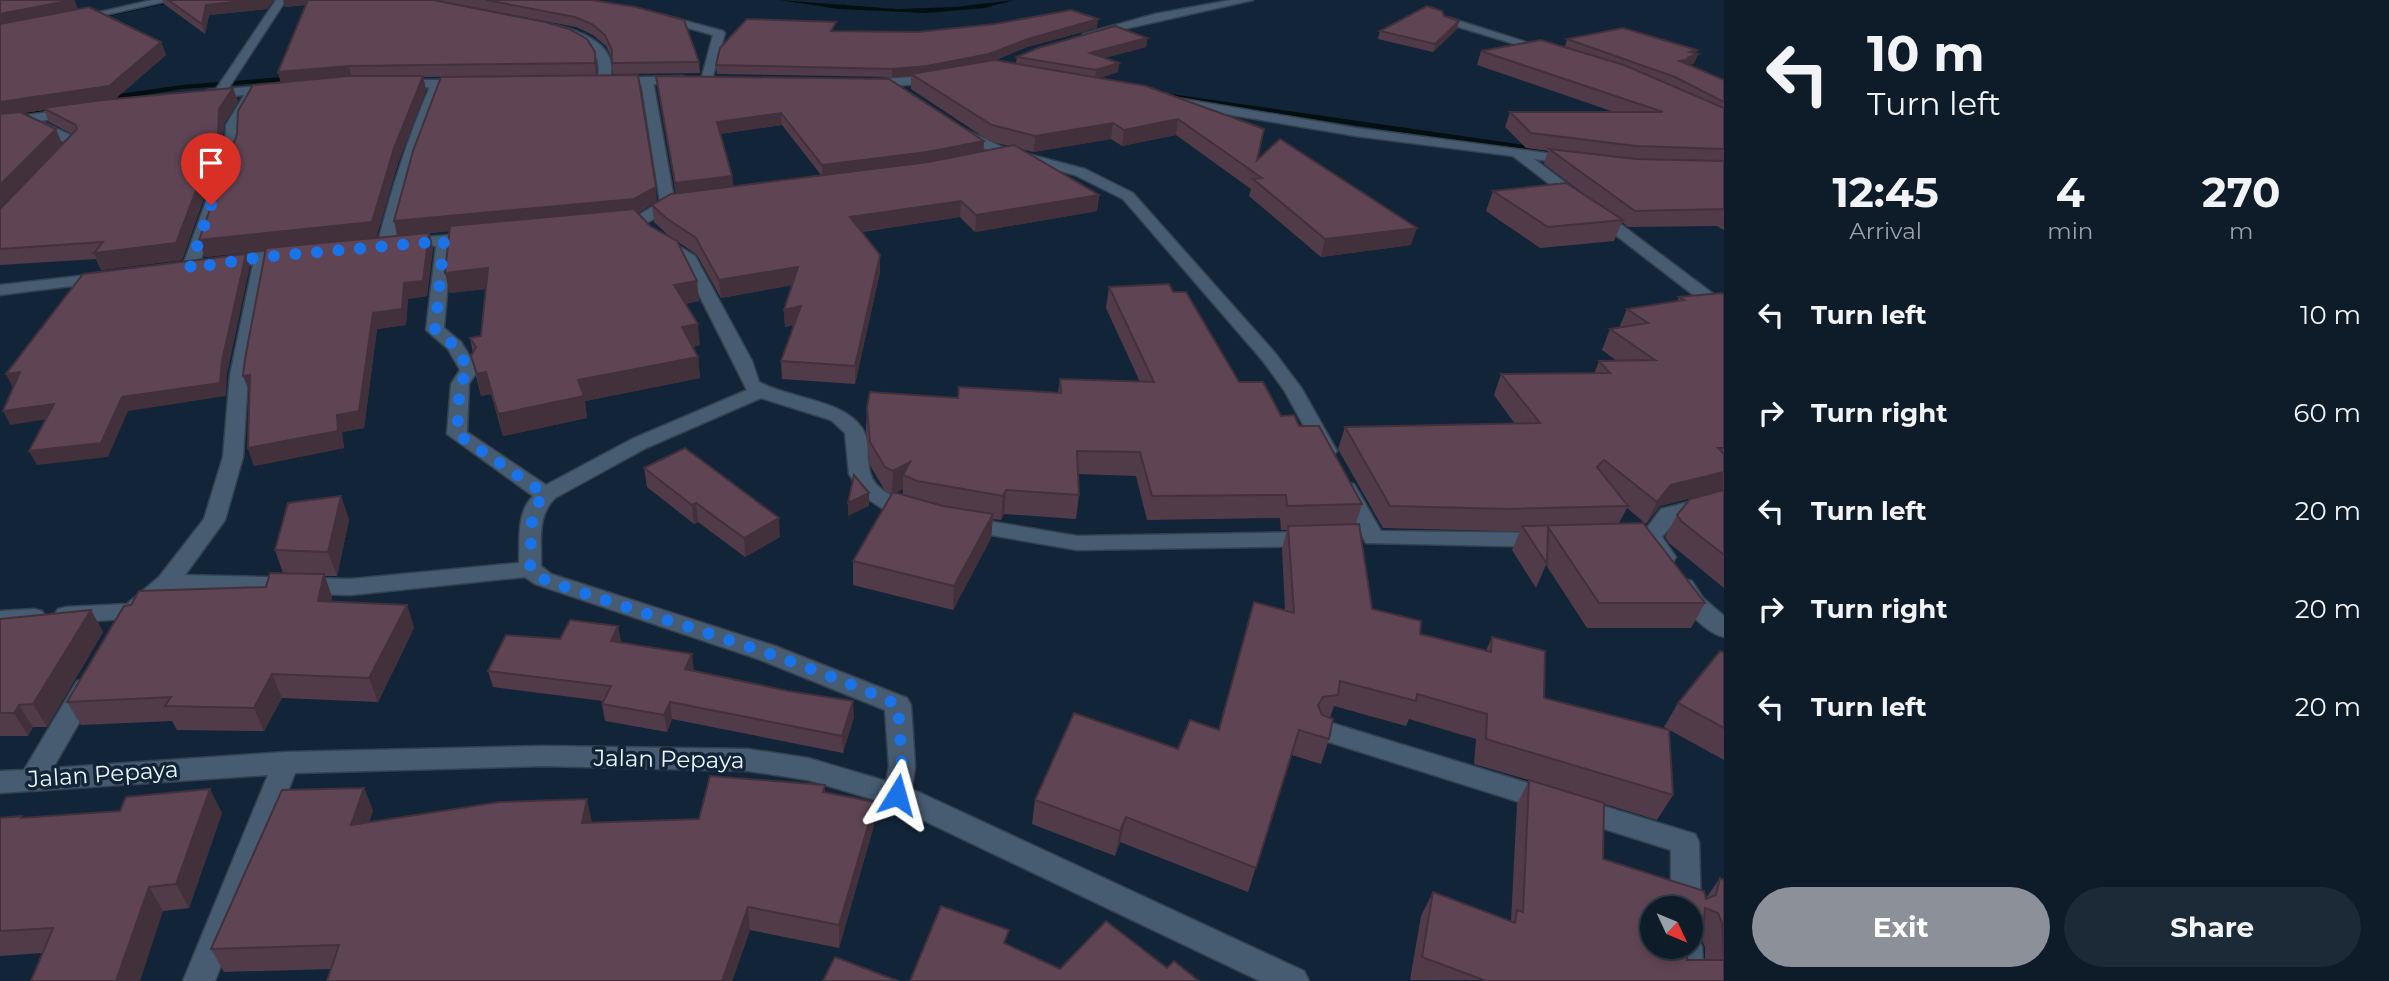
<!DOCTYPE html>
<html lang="en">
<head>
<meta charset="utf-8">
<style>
  :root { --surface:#0e1c2a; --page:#1c2936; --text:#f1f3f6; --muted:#9ba1a8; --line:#2e3a47; --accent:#8c9099 }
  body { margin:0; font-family:Montserrat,sans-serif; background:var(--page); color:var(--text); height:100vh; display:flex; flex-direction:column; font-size:26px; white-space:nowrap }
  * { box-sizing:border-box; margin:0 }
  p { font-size:23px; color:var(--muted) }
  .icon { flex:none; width:38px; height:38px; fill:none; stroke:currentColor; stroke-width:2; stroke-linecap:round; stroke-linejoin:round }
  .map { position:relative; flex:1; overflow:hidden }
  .panel { display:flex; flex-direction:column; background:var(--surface); width:665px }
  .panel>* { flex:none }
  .guide { background:#0e1c2a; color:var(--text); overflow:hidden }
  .needle { width:46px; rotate:134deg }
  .fabs { position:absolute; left:1640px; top:896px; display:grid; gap:14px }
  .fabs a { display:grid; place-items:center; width:63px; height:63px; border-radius:50%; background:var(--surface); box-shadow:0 4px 10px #0003,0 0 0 2px var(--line); font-size:35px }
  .pin { position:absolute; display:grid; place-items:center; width:60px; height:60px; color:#fff; margin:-72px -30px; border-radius:50% 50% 50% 0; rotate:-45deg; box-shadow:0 0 7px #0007 }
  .pin .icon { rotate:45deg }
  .me { position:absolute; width:77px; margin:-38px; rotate:8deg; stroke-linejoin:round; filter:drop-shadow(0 0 5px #0008) }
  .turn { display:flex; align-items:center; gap:24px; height:147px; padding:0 28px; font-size:32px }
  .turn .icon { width:91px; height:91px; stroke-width:2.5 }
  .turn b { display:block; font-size:49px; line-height:60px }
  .eta { display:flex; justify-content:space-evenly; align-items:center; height:119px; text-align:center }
  .eta b { font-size:42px; font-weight:700; line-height:49px }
  .action { display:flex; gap:14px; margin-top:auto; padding:14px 28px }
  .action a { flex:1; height:80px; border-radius:42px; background:var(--accent); color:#fff; font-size:28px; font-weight:700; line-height:80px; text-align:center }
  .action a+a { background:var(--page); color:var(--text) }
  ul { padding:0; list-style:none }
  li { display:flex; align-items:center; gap:21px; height:98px; padding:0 28px }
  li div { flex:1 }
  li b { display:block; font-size:26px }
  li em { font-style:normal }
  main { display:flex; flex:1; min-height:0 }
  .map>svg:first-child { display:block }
</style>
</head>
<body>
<main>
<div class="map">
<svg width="1724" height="981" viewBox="0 0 1724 981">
  <rect width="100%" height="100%" fill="#122538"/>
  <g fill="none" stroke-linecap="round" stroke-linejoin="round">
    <g fill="#010f10" fill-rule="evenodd">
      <polygon points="170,0 183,0 87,21 83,19"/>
      <polygon points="779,0 897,9 955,7 1015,0 984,8 926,13 839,9"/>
      <polygon points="297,76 301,78 300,80 182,89 98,103 94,100 98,97 182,85"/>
      <polygon points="1157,92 1566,151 1571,154 1566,157 1160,96 1156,94"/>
      <polygon points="50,106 53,107 53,111 0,120 0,114"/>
    </g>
    <g stroke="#344150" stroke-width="3">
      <g id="street">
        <polygon points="152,0 172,0 74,22 69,19"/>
        <polygon points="276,0 286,0 224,95 216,95 214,92"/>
        <polygon points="660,14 723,31 725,33 711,83 701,80 713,35 656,19 655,17"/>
        <polygon points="1442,18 1450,18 1554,51 1544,53 1442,22"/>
        <path d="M550 24C580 30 626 46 607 86L597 83C607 45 577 37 546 29V25Z"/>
        <polygon points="647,77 653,81 674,199 684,200 686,203 646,223 618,228 610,223 613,220 637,216 660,202 641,81"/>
        <path d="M437 80 443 84 414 164 393 246 385 251 379 249 377 246C391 190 408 137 431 84Z"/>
        <polygon points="252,88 258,92 240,125 239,148 198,268 196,271 184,271 182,268 225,148 226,125 248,89"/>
        <polygon points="1171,97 1356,128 1577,157 1579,160 1572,164 1534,159 1724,302 1724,315 1718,314 1513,156 1356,136 1167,104 1165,101"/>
        <polygon points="34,118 79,139 81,142 65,161 55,161 53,158 66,143 29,125 27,122"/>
        <polygon points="960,127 1002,147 1085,169 1133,193 1275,353 1302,389 1337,451 1334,455 1320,455 1284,390 1263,361 1123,199 1075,175 993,153 955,134 953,131"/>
        <path d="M474 233 482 238 479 241 451 245 444 328 461 342 478 370 469 384 467 432 546 485 632 439 747 390 681 259 651 239 659 234 695 256 752 361 759 382C790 399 842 399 862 428 873 445 862 469 877 485 889 499 916 502 923 513L920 518 912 520 886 511 862 495 849 474 845 433 831 420 761 398 646 448 555 498C536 517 542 542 541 566L551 574 775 646 907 698 911 705 915 766 912 789 1304 971 1309 981H1260L889 804 808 780 748 771 544 766 295 773 215 981H183L268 775 0 793V771L24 770 77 681 86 679 95 681 99 688 53 768 286 752 544 746 748 749 808 758 886 781 889 766 885 710 758 659 535 584 525 577 351 595 172 590 138 618 66 623 58 621 54 615 58 609 66 607 127 604 159 577 204 519 223 457 230 375 253 264 221 268 213 263C221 255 293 246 301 254L293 259 269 262 248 375 243 457 225 520 185 575 351 579 519 563C520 540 516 513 533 496L447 434 451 384 460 370 448 349 426 330 436 246 405 249 397 244 405 239Z"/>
        <polygon points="106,273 114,278 112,281 0,295 0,285"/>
        <polygon points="1347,483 1354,484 1381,531 1544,533 1552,535 1555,540 1552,545 1544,547 1366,543 1337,489 1340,484"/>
        <polygon points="1724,493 1724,507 1677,519 1662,537 1676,557 1673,562 1665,564 1657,562 1640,537 1661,509"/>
        <polygon points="964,517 1077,536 1312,532 1320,534 1323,539 1320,544 1312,546 1077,550 956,529 953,524 956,519"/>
        <path d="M1684 579 1692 581 1703 598 1724 616V637C1701 631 1684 606 1672 587L1676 581Z"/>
        <polygon points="34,609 42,611 46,617 42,623 0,627 0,611"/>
        <polygon points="1325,721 1695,834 1699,842 1701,908 1697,917 1690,920 1690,908 1671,908 1671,850 1316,738 1312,731 1316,724"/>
        <polygon points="1690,934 1698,937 1702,947 1704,981 1672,981 1672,947 1690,947"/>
      </g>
    </g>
    <g stroke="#344150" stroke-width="3">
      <g id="secondary">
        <polygon points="1231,0 1253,0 1089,37 1083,34 1155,14"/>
        <polygon points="938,75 942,76 942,82 869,88 863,84 869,80"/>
        <polygon points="683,76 689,80 687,83 610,86 604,82 610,78"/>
        <polygon points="397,80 466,80 472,84 466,88 393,87 391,84"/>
        <polygon points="277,85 281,86 281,92 208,98 202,94 208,90"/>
        <polygon points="75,108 81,112 80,115 0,127 0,119"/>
      </g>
    </g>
    <use href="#street" fill="#475c71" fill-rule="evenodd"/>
    <use href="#secondary" fill="#475c71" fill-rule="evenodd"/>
  </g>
  <g fill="#523b48" fill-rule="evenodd">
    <polygon points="0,0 74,0 78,9 161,42 166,55 115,99 233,88 238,102 224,124 222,147 182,260 101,270 96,259 0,265 0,209 72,134 49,122 44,110 23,113 56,129 62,144 0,207"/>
    <polygon points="162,0 274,0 267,9 209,15 205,34 164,4"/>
    <path d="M283 0H433L597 63 596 75 423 77 426 90 398 163 376 238 397 236 394 221 657 201 638 213 650 226 677 241 668 235 654 222 652 205 676 194 656 76 984 141 983 151 1010 146 991 142 911 89V76L892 77 717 74 716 65 836 31 917 32 1097 28 1027 47 996 60 1016 63 1017 57 1147 38 1146 47 1104 58 1119 63 1118 72 1100 78 1257 159 1411 245 1321 257 1249 196 1251 189 1176 135 1122 146 1111 139 1034 152 1020 149 1099 195 1097 211 975 232 960 217 862 232 880 272 855 384 782 379 781 361 794 325 785 327 784 310 792 285 721 298 697 255 677 241 699 301 685 304 700 345 693 347 698 357 700 378 585 401 587 418 503 436 491 394 481 396 471 356 473 353 470 338 481 336 486 289 450 293 445 273 450 231 430 233 433 248 427 296 408 299 406 325 377 329 364 428 342 432 344 448 254 466 248 448 249 391 243 376 266 250 205 257 199 240 281 83 278 72 306 5 285 7ZM782 125 821 175 733 187 732 176 720 134Z"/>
    <polygon points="434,0 591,0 699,62 700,73 613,74 612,58 606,46 593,35 576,27"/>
    <polygon points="1444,16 1457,29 1433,52 1378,39 1380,31"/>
    <polygon points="1567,39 1697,50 1695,54 1698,54 1694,63 1690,65 1724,80 1724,230 1717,226 1628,227 1622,222 1614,241 1540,248 1486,211 1493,191 1592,200 1544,164 1548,151 1526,148 1505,127 1510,112 1614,112 1477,65 1481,51 1565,47"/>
    <path d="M1109 287 1173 292 1239 382 1281 416 1299 426 1362 504 1356 524 1372 609 1420 634 1486 651 1492 637 1544 698 1673 795 1657 820 1565 792 1603 859 1706 898 1720 878 1724 880V981L1410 980 1421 916 1433 892 1511 921 1517 804 1529 780 1474 764 1476 739 1409 719 1406 726 1334 706 1330 718 1329 739 1321 764 1292 755 1248 892 1120 842 1115 856 1032 824 1035 800 1178 749 1219 730 1285 610 1282 549 1287 530H1281L1280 518 1147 520 1136 476 1078 474 1079 495 1076 519 1004 514 1001 520 993 519 991 538 953 610 853 585V561L892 494 885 491 870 465 866 430 867 407 958 398 1058 393 1060 379 1140 382 1106 308ZM903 489V495L895 493ZM1652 908H1690V940L1695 934 1700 936 1705 947V960H1687Z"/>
    <polygon points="1724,294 1724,588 1669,543 1665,537 1677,515 1723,490 1660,506 1646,524 1627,508 1619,523 1705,603 1691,628 1587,628 1546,565 1536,588 1512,550 1520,531 1500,531 1383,528 1338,449 1345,427 1515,424 1494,395 1501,374 1594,374 1599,361 1617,361 1602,350 1610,329 1619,328 1627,309 1677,301 1679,297"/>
    <polygon points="644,468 780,537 745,557 698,522 694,524 647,487"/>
    <polygon points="341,496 349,520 337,576 325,576 332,597 331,601 407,605 414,628 378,702 282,698 264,731 177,730 172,721 81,725 67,702 266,587 283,573 275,550"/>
    <polygon points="91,610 103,632 47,727 33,727 28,736 0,736 0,619"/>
    <polygon points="618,626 621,643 694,671 854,717 843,753 672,719 667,732 605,721 602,704 603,701 493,687 488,671 560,639"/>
    <polygon points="1724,653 1724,760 1664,727 1678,703"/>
    <polygon points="825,785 825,792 874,825 839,948 750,930 732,981 327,981 331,969 224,972 211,949 364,788 373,811 369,822 591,823 699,819"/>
    <polygon points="222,813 189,908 163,911 42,953 0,956 0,818 22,816 23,818"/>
  </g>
  <g fill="#42303b">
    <polygon points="74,0 79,12 0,27 0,14"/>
    <polygon points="252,0 274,0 267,9 209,15 205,34 202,24 206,5"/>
    <polygon points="283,0 312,0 314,4 285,7"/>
    <polygon points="1098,19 1097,28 1027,47 988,63 911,74 911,76 892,77 892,69 1028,39"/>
    <polygon points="1459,21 1457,29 1433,52 1435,44"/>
    <polygon points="1147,38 1146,47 1089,62 1090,53"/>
    <polygon points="161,42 166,55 114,99 43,108 44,110 0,117 0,102"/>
    <polygon points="1697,50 1695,55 1698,54 1694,63 1690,64 1689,67 1680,61 1690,52"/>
    <polygon points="595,52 597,63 596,75 595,63"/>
    <polygon points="1119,63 1118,72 1095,79 1096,70"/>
    <polygon points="349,66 352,77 281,83 278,72"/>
    <polygon points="423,76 426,90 398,163 376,239 205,257 199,240 394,148"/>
    <polygon points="233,88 238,102 224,124 222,147 182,260 101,270 94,253 219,109"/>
    <polygon points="781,113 782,125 718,134 717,122"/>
    <polygon points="1178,119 1176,135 1122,146 1124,130"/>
    <polygon points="1113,123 1111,139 1034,152 1035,136"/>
    <polygon points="56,129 62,144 0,207 0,185"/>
    <polygon points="984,141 983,154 822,178 822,165"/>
    <polygon points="732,176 733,189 676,196 675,183"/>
    <polygon points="656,187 657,201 636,213 430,233 433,248 427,296 408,299 406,325 377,329 364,428 342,432 344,448 254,466 248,448 337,415 398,236 394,221"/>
    <polygon points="1099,195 1097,211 975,232 976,215"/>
    <polygon points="961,201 960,217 850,233 850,217"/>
    <polygon points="1417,228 1411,245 1321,257 1325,239"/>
    <polygon points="246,254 250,266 227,374 226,396 128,411 108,457 37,465 29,451 122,397 222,361"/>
    <polygon points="880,255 880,272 855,384 855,366"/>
    <polygon points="798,267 799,284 721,298 719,280"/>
    <polygon points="488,268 492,288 450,293 445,273"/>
    <polygon points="697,281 699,301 676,305 674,285"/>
    <polygon points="801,306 802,324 785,327 784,310"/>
    <polygon points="698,324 700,345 685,348 682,327"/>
    <polygon points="698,357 700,378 585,401 587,418 503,436 498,414 578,380"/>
    <polygon points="20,372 13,388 6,374"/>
    <polygon points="486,372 491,394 481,396 477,374"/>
    <polygon points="250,375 250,392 243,376"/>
    <polygon points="54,404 61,417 10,425 3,411"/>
    <polygon points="910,462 903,475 903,489 892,494 893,471"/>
    <polygon points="1724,472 1723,490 1660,506 1646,524 1657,502 1671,485"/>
    <polygon points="1006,490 1004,514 1001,520 1003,496"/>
    <polygon points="869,493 869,506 848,516 848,503"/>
    <polygon points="341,496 349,520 337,576 328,552"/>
    <polygon points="696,503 698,522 694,524 692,505"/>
    <polygon points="993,514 991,538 953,610 954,586"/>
    <polygon points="779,518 780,537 745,557 744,538"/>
    <polygon points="324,574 332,597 327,624 318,601"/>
    <polygon points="407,605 414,628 378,702 369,678"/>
    <polygon points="91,610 103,632 47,727 33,704"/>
    <polygon points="618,626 621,642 614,658 611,641"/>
    <polygon points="692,654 694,671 685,669"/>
    <polygon points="272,674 282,698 264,731 254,708"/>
    <polygon points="853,701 854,717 843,753 842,736"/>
    <polygon points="670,702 672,719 667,732 664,715"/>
    <polygon points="19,705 33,727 28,736 14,713"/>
    <polygon points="364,788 373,811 360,848 351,825"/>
    <polygon points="210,789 222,813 189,908 176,884"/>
    <polygon points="587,799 592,822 588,846 582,823"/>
    <polygon points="875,802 874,825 839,948 839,925"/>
    <polygon points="1126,817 1120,842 1115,856 1120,831"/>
    <polygon points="149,887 163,911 140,981 116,981"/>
    <polygon points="748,907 750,930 732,981 722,981"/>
  </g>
  <g fill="#5f4554" stroke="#42303b" stroke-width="2" fill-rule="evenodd">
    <polygon points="0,0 72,0 0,14"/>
    <polygon points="168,0 252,0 206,5 202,24"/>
    <polygon points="308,0 433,0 545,22 569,29 587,39 595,52 595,63 349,66 278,72"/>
    <polygon points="486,0 591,0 636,7 684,20 699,62 612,63 612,50 605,35 592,24 575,17"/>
    <polygon points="1427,6 1442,11 1444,16 1459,21 1435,44 1380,31"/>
    <polygon points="89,7 161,42 109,86 0,102 0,24"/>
    <polygon points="1071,10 1098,19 1028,39 989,54 927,66 892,69 716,65 720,48 747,19 836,22 831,31 917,32 995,24"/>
    <polygon points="1115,26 1147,38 1090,53 1119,63 1096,70 1017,57 1038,48"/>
    <polygon points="1623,28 1697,50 1690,52 1698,54 1689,57 1693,58 1680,61 1724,80 1724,102 1675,77 1567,39"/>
    <polygon points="1541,40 1624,65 1724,108 1724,149 1636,146 1531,133 1510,112 1663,112 1481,51"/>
    <polygon points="994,60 1146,86 1264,129 1257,160 1280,139 1417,228 1325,239 1253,179 1262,178 1178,119 1124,130 1113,123 1035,136 992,125 911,74"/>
    <polygon points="638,75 656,187 634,199 394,221 413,151 441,77"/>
    <polygon points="348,76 423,76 394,148 372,222 199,240 237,134 238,111 253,85"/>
    <polygon points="656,76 889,79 984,141 927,152 822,165 781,113 717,122 732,176 675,183"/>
    <polygon points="233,88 219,109 218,133 176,243 94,253 103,242 0,249 0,209 77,129 76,125 43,108 103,100"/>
    <polygon points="20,112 56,129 0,185 0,114"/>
    <polygon points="1014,145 1099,195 976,215 961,201 850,217 880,255 855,366 781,361 801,306 784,310 798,267 719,280 696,238 666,218 652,205 671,194 928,162"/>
    <polygon points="1549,149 1636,159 1724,161 1724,209 1635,211"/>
    <polygon points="1566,183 1623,220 1548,227 1493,191"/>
    <polygon points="634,209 650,226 677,241 697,281 674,285 698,324 682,327 698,357 578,380 584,396 498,414 486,372 477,374 471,356 476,347 470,338 481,336 488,268 445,273 450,226"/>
    <polygon points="429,233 423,281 404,283 402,309 373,313 359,411 337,415 338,431 248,448 250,375 243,376 245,359 266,248"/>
    <polygon points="246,254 222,361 220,383 122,397 101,443 29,451 54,404 3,411 20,372 6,374 83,274"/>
    <polygon points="1169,284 1173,292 1186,292 1239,382 1263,382 1281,416 1294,415 1299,426 1319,426 1362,504 1287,506 1286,495 1152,496 1140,452 1077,451 1079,495 1006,490 1003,496 917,481 903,475 910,462 893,471 885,467 870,442 867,407 870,392 958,398 959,387 1061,393 1060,379 1154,382 1109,287"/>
    <polygon points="1721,293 1724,294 1724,448 1718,448 1724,454 1724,472 1671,485 1657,502 1604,460 1597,467 1628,506 1509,509 1390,506 1345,427 1540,423 1501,374 1610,373 1599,361 1655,360 1610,329 1648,323 1627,309 1684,300 1679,297"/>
    <polygon points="685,448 779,518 744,538 696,503 692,505 644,468"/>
    <polygon points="854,475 869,493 848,503"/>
    <polygon points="1724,490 1724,555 1681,521 1677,515 1690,499"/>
    <polygon points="893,492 943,506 993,514 954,586 853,561"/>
    <polygon points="341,496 328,552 275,550 288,503"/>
    <polygon points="1643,523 1705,603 1599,603 1548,527 1547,564 1522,526"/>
    <polygon points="1359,524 1372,609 1421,621 1420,634 1491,652 1492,637 1545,651 1544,698 1669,730 1673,795 1486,739 1487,714 1417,694 1416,701 1340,681 1338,695 1323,697 1318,705 1322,715 1333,719 1329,739 1299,730 1256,868 1126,817 1120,831 1035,800 1074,713 1178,749 1190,720 1219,730 1254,602 1294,613 1288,526"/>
    <polygon points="270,573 324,574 318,601 407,605 369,678 272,674 254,708 165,706 171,697 67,702 124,606 131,605 139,591 266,587"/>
    <polygon points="91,610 33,704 19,705 14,713 0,713 0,619"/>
    <polygon points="570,620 618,626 611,641 692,654 685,669 788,691 853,701 842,736 670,702 664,715 602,704 611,686 488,671 506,635 560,639"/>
    <polygon points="1720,651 1724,653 1724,728 1678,703"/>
    <polygon points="710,776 825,785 823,792 875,802 839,925 748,907 722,981 327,981 339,945 211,949 282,790 364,788 351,825 500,802 587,799 582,823 699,819"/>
    <path d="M1529 780 1604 803 1603 859 1704 891 1706 899 1716 895 1720 878 1724 880V981H1486L1422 957 1433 892 1515 923 1517 910 1523 912ZM1652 908H1690V922L1704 921 1705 908 1718 913 1722 923 1724 960H1687V947H1652Z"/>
    <polygon points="210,789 176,884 149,887 116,981 31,981 53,928 0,931 0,818 22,816 21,818 120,811 126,797"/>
    <polygon points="941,906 1009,930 1004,943 1060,969 1106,921 1167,968 1174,961 1199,981 910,981"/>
    <polygon points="835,957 898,981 823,981"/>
  </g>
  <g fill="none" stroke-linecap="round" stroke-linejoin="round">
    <path stroke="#1a73e8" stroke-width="12" stroke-dasharray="0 21.6" d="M211 205 190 268 262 257 444 241 435 330 455 346 469 370 460 384 457 434 545 494C525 515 533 543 530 569L543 579C661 621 784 652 898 705L902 766 897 795"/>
  </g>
  <g text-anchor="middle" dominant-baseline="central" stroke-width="7" stroke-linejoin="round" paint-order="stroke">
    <g font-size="23" fill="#ebf5ff" stroke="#122538">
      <text transform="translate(669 759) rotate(1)">Jalan Pepaya</text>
      <text transform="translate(103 774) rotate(-4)">Jalan Pepaya</text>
    </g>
  </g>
</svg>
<div class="fabs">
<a><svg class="needle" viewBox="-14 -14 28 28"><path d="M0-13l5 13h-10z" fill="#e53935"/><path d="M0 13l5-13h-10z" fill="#9ba1a8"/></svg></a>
</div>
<div class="pin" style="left:211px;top:205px;background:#d93025"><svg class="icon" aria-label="arrive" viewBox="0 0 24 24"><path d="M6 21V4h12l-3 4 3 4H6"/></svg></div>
<svg class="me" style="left:897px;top:795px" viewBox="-20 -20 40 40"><path d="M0-17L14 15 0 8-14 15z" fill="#1a73e8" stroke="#fff" stroke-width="4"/></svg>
</div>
<section class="panel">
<div class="guide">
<div class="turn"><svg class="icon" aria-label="left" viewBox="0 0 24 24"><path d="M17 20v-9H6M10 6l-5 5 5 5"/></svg><div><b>10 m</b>Turn left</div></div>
</div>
<div class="eta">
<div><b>12:45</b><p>Arrival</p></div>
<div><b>4</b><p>min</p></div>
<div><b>270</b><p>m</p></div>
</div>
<ul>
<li><svg class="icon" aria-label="left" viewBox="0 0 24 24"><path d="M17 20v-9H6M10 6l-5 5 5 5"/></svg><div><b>Turn left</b></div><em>10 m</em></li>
<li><svg class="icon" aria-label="right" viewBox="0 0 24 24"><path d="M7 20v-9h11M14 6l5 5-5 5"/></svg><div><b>Turn right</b></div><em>60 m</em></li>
<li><svg class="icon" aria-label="left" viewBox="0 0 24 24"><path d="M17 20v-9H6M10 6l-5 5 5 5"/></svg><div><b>Turn left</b></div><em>20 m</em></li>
<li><svg class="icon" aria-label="right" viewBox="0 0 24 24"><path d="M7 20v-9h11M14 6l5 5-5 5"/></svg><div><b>Turn right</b></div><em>20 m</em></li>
<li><svg class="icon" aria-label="left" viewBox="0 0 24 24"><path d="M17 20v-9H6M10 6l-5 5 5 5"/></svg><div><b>Turn left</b></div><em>20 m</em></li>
</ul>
<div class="action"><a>Exit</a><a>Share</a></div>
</section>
</main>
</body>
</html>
